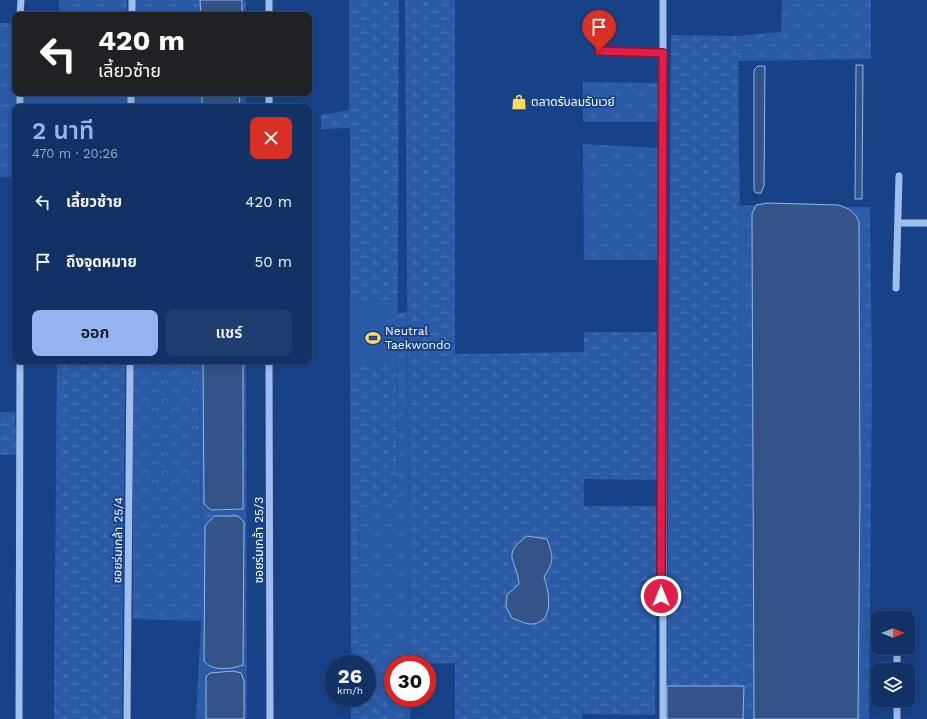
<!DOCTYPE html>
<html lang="th">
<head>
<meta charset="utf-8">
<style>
  :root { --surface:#123266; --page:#1f3e6f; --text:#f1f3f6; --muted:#9caabf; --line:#314d7a; --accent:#95b2f1 }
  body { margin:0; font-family:"Work Sans","Noto Sans Thai",sans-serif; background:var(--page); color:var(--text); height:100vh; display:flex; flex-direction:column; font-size:15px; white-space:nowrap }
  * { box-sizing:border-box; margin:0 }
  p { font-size:13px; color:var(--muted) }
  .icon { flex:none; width:22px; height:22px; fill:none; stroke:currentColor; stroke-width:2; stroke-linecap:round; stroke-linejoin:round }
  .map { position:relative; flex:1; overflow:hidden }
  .side { position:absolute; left:12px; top:104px; width:300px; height:260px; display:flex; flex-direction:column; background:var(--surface); border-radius:8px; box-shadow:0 2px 10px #0003,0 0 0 1px var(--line) }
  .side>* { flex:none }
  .banner { position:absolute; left:12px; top:12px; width:300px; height:84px; border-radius:8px; box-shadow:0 2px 10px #0003,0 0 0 1px var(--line); background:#202124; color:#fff; overflow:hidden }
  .needle { width:26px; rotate:90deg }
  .buttons { position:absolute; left:871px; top:611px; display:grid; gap:8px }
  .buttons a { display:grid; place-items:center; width:44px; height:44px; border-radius:8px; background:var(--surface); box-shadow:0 2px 10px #0003,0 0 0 1px var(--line); font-size:20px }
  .speed { position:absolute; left:324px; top:655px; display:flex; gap:8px; font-size:20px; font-weight:700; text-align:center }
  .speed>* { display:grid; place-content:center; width:52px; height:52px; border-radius:50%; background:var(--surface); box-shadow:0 2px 10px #0003,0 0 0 1px var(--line); line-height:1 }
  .speed small { font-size:10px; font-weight:400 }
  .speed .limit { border:6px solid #d22; background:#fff; color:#111 }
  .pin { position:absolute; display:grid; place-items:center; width:34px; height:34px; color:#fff; margin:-41px -17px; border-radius:50% 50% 50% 0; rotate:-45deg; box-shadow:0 0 4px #0007 }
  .pin .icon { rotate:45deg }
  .me { position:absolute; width:44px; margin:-22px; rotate:0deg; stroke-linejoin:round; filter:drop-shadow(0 0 3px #0008) }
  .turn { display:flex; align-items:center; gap:14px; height:84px; padding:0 20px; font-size:18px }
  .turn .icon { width:52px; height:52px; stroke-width:2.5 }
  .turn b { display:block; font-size:28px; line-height:34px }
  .round { display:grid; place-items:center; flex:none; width:42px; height:42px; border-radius:8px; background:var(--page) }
  .head { display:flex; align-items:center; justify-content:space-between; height:68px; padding:0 20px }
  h1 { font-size:24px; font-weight:600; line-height:30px; color:var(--accent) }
  .action { display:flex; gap:8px; margin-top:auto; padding:8px 20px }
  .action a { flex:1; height:46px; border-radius:8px; background:var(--accent); color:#111; font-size:16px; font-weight:600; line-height:46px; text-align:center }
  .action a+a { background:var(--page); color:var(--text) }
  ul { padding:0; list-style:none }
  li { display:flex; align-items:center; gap:12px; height:60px; padding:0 20px }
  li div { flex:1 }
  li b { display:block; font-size:15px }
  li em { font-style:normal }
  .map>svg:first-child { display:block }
</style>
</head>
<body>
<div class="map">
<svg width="927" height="719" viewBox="0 0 927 719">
  <defs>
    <pattern id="grass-tufts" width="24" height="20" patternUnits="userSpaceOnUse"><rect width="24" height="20" fill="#2a5ba7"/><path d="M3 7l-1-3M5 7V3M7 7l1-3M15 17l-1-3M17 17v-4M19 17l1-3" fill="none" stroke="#4a74b4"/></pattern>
    <pattern id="forest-crowns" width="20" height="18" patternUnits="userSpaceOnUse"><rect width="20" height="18" fill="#2a5ba7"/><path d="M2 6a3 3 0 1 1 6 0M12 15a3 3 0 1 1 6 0" fill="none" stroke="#4a74b4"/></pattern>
    <pattern id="wetland-marsh" width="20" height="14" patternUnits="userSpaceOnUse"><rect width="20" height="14" fill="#2a5ba7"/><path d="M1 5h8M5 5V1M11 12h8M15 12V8" fill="none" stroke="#4a74b4"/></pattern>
  </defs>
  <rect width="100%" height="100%" fill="#184288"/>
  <g fill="url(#grass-tufts)" fill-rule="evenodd">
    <rect x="59" y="0" width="68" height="15"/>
    <polygon points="135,0 200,0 201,15 135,15"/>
    <rect x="242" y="0" width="4" height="15"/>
    <polygon points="782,0 871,0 871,59 738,61 738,36 781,32"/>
    <polygon points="0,23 15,23 15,93 17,93 17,107 15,107 15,177 0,177"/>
    <polygon points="583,82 660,83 659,122 583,122"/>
    <polygon points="24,93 128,93 128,107 91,107 91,103 60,103 59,107 24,107"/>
    <rect x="134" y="93" width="68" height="14"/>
    <polygon points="240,93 246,93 246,107 239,107"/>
    <polygon points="583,144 659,148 659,260 584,260"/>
    <polygon points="740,205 756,206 752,214 754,719 743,719"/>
    <polygon points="844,207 870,207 872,380 869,719 858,719 860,492 859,222 848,208"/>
    <polygon points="407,312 410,658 413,664 401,664 402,658 385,648 358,648 360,505 398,503 396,314"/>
    <path d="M199 361H203L204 504C215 513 229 510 243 509V361H246L247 719H244V681L241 673C229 670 218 671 206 677V719H196L201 621 133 619V538L201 536ZM215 516 216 667 205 526Z"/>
    <polygon points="392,673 393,698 411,698 410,719 393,719"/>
  </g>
  <g fill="url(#forest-crowns)">
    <polygon points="133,361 199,361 201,537 133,538"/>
    <polygon points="351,648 385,648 396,651 402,658 401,664 393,664 392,673 367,678 367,664 351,664"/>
  </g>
  <g fill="url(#wetland-marsh)" fill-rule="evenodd">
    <polygon points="349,0 399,0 398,300 350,303 350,128 321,129 321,115 349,110"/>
    <path d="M405 0H455V354L584 352V332H659L657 480 584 479V506H657L655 715 582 714V719H455V663L413 664 410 658ZM512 552 544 577 548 588 532 625 512 618C514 606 521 589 518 576 516 566 512 563 512 552Z"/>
    <polygon points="671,35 738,36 744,686 667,686"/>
    <rect x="59" y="103" width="32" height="4"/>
    <polygon points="57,361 125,361 122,719 54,719"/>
    <polygon points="396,362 398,504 360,505 358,648 351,648 350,364"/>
    <polygon points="0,412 15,412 16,455 0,455"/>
    <polygon points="392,673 393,719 351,719 351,698 367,698 367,678"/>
  </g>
  <polygon fill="#2a5ba7" points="398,300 396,362 350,364 350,303"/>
  <g fill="#345488" stroke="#92b8f0">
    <polygon points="200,0 242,0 242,15 201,15"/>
    <polygon points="856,65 863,65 862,199 855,199"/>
    <polygon points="758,66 765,66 764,186 761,193 756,193 754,190 754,70"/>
    <polygon points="202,93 240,93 239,107 202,107"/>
    <path d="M768 203 838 205C849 208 855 212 859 222L860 492 858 719H754L752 214 756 205Z"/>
    <polygon points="203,361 243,361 243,509 211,510 204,504"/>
    <path d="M214 516H238L244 522 243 665C232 669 212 672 204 661L205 526Z"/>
    <path d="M527 536 547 539C553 557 555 560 544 577 549 592 555 621 533 624 527 625 518 620 512 618L506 607 507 595 519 584C517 559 500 556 527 536Z"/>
    <polygon points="233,671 241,673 244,681 244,719 206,719 206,677 210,673"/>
    <polygon points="667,686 744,686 743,719 667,719"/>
  </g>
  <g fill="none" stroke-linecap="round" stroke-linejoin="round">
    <g stroke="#9fbeee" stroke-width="7">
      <polyline points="269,0 269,15"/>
      <polyline points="20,15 21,0"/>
      <polyline points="132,15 132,0"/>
      <polyline points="599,51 663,53"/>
      <polyline points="269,93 269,107"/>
      <polyline points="20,107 20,93"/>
      <polyline points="131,107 131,93"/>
      <polyline points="899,223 927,223"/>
      <polyline points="896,288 899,176"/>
      <polyline points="269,361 270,719"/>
      <polyline points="897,648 897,670"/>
      <polyline points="897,700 897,719"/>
      <polyline points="19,719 20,361"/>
      <polyline points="127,719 130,361"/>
      <polyline points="663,719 663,0"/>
    </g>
  </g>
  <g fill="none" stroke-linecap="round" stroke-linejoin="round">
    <g stroke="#92132f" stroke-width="10">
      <polyline id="route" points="599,51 663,53 661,596"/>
    </g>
    <use href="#route" stroke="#e11d48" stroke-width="7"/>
  </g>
  <defs>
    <g id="shop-bare" transform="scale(1.2)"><path d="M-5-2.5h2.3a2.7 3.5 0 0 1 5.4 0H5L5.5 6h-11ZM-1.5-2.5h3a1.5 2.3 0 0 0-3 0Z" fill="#ffd95c" stroke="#184288" stroke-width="2.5" paint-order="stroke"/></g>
    <g id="stadium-bare" transform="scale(1.2)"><path d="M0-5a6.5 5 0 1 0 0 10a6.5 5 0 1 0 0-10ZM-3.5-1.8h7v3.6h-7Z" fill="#ffd95c" stroke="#184288" stroke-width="2.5" paint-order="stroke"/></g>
  </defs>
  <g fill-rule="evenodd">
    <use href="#shop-bare" x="519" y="102"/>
    <use href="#stadium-bare" x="373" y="338"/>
  </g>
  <g text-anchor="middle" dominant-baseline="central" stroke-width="4" stroke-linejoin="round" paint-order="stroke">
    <g font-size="12" fill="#fff" stroke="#184288" text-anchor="start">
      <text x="531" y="102">ตลาดรับลมรันเวย์</text>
      <text x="385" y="331">Neutral<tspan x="385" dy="14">Taekwondo</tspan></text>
    </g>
    <g font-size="12" fill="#fff" stroke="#184288">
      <text transform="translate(118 540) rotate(-89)">ซอยร่มเกล้า 25/4</text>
      <text transform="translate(259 540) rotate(-90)">ซอยร่มเกล้า 25/3</text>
    </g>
  </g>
</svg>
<div class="buttons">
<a><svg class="needle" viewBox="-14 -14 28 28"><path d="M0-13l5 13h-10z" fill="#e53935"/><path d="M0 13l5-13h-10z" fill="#9caabf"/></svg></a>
<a><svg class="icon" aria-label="layers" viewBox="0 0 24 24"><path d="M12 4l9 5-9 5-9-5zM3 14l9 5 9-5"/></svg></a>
</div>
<div class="speed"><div>26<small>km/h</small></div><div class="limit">30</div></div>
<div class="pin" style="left:599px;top:51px;background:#d93025"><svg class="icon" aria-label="arrive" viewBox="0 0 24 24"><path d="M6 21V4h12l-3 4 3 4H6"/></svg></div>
<svg class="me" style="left:661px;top:596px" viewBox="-20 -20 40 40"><circle r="17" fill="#e11d48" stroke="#fff" stroke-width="3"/><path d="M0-11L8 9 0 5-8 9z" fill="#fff"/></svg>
<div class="banner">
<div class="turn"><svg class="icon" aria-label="left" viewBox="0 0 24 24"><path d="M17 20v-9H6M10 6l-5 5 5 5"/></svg><div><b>420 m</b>เลี้ยวซ้าย</div></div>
</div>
<section class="side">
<div class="head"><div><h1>2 นาที</h1><p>470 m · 20:26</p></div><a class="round" style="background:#d93025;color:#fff"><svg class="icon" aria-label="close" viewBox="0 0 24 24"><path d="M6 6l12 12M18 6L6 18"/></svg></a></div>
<ul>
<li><svg class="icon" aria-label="left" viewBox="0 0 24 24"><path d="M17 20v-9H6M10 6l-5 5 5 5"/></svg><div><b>เลี้ยวซ้าย</b></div><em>420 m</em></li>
<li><svg class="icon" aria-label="arrive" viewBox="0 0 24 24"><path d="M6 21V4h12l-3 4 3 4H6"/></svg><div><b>ถึงจุดหมาย</b></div><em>50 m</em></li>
</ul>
<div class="action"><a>ออก</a><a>แชร์</a></div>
</section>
</div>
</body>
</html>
